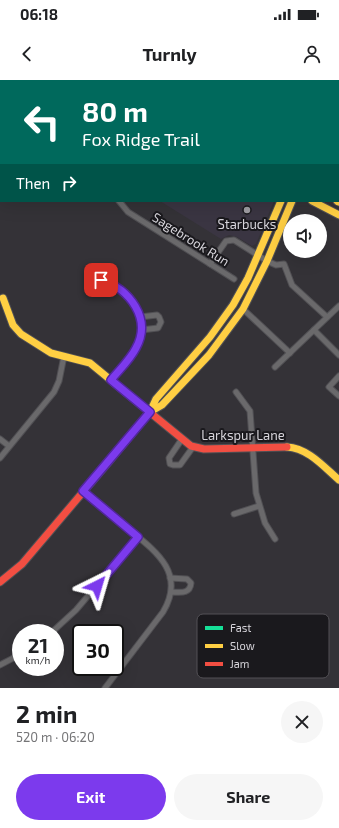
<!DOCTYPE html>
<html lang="en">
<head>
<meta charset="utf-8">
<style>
  :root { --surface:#fff; --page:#f6f6f6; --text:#202124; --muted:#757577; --accent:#7c3aed }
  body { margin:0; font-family:"Exo 2",sans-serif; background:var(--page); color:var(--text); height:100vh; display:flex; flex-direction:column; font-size:15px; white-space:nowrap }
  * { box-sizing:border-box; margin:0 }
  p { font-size:13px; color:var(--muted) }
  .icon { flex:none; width:22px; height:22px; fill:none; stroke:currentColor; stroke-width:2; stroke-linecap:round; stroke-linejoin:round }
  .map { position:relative; height:608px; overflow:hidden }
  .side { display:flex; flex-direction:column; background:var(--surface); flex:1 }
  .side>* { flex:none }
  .top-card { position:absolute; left:0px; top:0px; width:339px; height:122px; box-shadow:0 4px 16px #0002; background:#00695c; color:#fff; overflow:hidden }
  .tools { position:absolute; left:283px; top:134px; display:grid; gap:8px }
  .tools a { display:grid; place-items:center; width:44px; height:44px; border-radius:50%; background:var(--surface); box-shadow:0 4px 16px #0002; font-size:20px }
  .speed { position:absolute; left:12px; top:544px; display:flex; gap:8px; font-size:20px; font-weight:700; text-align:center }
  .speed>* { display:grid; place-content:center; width:52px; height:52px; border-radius:50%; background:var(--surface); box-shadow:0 4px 16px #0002; line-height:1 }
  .speed small { font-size:10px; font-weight:400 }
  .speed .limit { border:2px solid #111; border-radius:6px; background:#fff; color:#111 }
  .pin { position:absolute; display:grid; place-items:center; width:34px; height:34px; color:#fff; margin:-17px; border-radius:8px; box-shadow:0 2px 6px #0006 }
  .me { position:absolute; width:44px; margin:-22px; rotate:40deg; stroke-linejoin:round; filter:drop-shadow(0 0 3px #0008) }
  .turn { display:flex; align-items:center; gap:14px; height:84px; padding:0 16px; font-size:18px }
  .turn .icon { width:52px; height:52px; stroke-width:2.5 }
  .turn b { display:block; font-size:28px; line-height:34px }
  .then { display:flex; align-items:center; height:38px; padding:0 16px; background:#0003; gap:8px; font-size:15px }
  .round { display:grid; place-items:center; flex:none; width:42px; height:42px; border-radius:21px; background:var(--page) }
  .headline { display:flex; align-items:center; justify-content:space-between; height:68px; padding:0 16px }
  h1 { font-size:24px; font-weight:700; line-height:30px }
  .button { display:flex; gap:8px; margin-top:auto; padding:8px 16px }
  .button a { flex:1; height:46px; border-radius:24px; background:var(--accent); color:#fff; font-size:16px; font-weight:700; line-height:46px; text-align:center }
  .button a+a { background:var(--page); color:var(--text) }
  .status { display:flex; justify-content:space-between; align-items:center; height:28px; padding:0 20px; background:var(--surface); direction:ltr }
  .status svg { height:11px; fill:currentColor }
  header { display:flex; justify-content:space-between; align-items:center; height:52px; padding:0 16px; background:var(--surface); font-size:18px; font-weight:700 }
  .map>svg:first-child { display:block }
</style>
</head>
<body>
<div class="status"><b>06:18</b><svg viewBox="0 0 49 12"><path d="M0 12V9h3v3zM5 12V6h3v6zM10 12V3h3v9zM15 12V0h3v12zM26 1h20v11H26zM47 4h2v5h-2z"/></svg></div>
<header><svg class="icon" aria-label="back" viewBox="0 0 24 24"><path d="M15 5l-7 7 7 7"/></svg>Turnly<svg class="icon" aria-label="person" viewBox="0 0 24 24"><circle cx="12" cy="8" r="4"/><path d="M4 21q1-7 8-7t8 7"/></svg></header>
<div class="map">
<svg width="339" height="608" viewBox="0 0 339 608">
  <rect width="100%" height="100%" fill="#343237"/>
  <polygon fill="#3a3542" points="160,121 274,121 256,164 252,166 237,157 229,155 221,159"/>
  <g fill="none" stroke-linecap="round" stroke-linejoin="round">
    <g stroke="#515054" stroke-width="7">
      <g id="street">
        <polyline points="225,0 229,1"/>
        <polyline points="291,1 291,0"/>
        <polyline points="119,121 128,132 234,199"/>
        <polyline points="210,184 226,161 234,160 267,181 276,185 284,184 292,205 327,237"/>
        <path d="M92 199C124 203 152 233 137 266 132 279 120 290 111 300"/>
        <polyline points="243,229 290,273"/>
        <polyline points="140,237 157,235 159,237 161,242 158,248 141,250"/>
        <polyline points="314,250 339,275"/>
        <polyline points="275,287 339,226"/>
        <polyline points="339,296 329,307 339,316"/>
        <polyline points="236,312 250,331 256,413 265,443 275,459"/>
        <polyline points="0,359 9,366"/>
        <polyline points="182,359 169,378 170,384 173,385 180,385 193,367"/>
        <polyline points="0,378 54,312 59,301 64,276"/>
        <path d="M83 411C97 423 111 435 126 447 154 470 187 492 163 532L105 608"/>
        <polyline points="234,434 259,426"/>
        <path d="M170 498 187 499 191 503C190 515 179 512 171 512"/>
        <polyline points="51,553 76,530 138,457"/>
        <polyline points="0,585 21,574"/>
      </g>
    </g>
    <g stroke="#515054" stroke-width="9">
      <g id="fast">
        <polyline points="0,24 1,24"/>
        <polyline points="338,33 339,31"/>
      </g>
    </g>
    <g stroke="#515054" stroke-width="9">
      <g id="slow">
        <polyline points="338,15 339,14"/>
        <polyline points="312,121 339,135"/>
        <polyline points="337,121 339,122"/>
        <polyline points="3,218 13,245 21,254 51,273 90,283 141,325"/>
        <polyline points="150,332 162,325 209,275 243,229 267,181 292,121"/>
        <path d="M287 367C308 368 324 387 339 400"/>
        <polyline points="111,379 150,332 156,319 210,257 233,225 248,198 281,121"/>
      </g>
    </g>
    <g stroke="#515054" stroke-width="9">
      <g id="jam">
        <polyline points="0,13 1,13"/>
        <polyline points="141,325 191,366 204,369 287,367"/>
        <polyline points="0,502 22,484 111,379"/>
      </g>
    </g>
    <use href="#street" stroke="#6a696b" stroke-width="5"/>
    <use href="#fast" stroke="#16e098" stroke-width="7"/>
    <use href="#slow" stroke="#ffcf43" stroke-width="7"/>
    <use href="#jam" stroke="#f24e42" stroke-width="7"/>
  </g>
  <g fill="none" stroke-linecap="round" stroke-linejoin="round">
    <g stroke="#51269a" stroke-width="10">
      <path id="route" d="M97 506 138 457 83 411 150 332 111 300C119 290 130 280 136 268 152 239 130 209 101 200"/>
    </g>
    <use href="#route" stroke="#7c3aed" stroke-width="7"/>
  </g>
  <circle fill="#9e9ca2" stroke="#1a191d" stroke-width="1.5" cx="247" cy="130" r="4"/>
  <g text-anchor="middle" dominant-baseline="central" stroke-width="4" stroke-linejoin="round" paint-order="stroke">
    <g font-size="13" fill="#d7d5db" stroke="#1a191d">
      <text x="247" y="144">Starbucks</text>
    </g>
    <g font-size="13" fill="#d7d5db" stroke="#1a191d">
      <text transform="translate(191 159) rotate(32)">Sagebrook Run</text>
      <text x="243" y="355">Larkspur Lane</text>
    </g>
  </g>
  <rect x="197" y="534" width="132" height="64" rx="6" fill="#1a191d" stroke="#535156" stroke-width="1"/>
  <rect x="205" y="546" width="18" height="4" fill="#16e098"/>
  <rect x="205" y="564" width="18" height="4" fill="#ffcf43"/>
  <rect x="205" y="582" width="18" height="4" fill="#f24e42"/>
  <g font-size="11" fill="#d7d5db">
    <text x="230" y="552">Fast</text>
    <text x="230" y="570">Slow</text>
    <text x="230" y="588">Jam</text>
  </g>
</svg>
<div class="tools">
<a><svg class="icon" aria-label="sound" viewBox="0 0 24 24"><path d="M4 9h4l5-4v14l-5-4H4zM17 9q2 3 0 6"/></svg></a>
</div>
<div class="speed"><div>21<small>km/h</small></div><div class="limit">30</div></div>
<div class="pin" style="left:101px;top:200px;background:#d93025"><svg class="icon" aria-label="arrive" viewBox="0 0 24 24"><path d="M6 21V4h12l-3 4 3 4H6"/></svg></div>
<svg class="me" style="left:97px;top:506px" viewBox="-20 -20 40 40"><path d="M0-17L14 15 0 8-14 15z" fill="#7c3aed" stroke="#fff" stroke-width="4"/></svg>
<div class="top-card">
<div class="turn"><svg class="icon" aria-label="left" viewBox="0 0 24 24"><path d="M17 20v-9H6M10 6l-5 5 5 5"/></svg><div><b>80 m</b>Fox Ridge Trail</div></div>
<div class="then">Then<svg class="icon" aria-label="right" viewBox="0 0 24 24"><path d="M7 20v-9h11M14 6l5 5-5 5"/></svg></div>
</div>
</div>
<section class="side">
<div class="headline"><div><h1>2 min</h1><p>520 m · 06:20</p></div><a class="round"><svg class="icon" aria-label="close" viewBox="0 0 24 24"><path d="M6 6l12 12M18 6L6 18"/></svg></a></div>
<div class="button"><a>Exit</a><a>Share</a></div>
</section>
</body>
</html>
